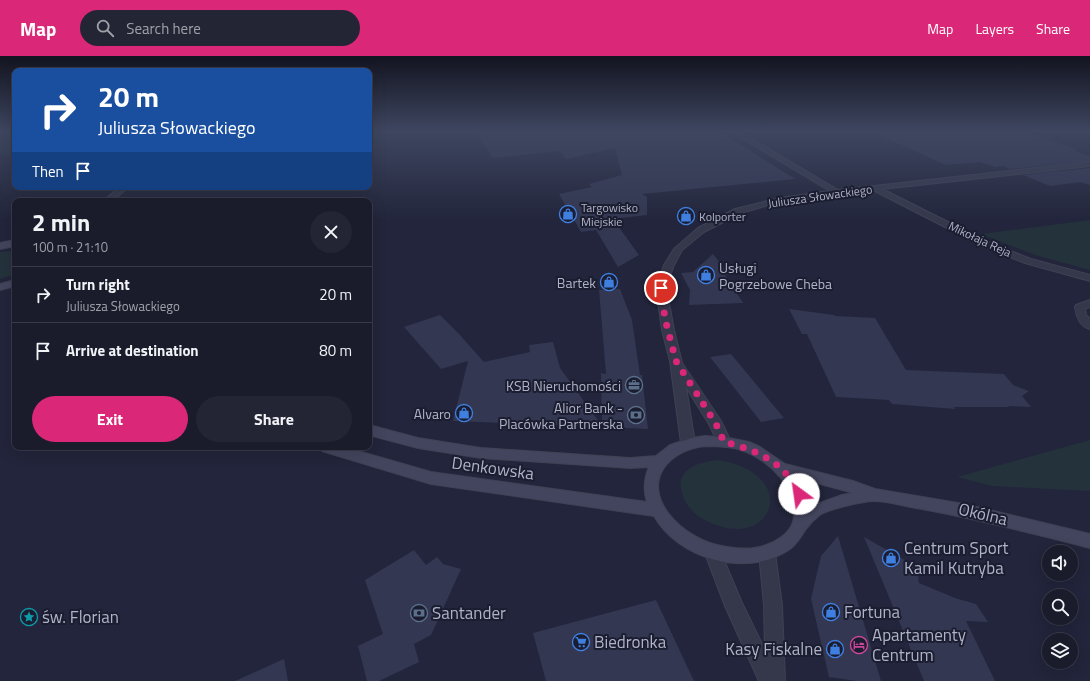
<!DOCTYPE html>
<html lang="en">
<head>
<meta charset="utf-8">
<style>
  :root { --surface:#1a1c2c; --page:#232534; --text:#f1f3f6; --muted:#9fa1a9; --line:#383a48; --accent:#db2777 }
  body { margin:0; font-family:"Titillium Web",sans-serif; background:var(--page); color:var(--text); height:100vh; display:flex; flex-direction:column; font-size:15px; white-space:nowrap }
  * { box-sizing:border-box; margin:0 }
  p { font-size:13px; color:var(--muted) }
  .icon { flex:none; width:22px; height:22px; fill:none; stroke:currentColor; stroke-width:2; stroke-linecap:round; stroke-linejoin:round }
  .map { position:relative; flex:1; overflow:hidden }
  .side { position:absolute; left:12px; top:142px; width:360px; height:252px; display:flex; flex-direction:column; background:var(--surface); border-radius:8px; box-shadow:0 4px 16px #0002,0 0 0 1px var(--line) }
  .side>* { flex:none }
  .hud { position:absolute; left:12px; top:12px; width:360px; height:122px; border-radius:8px; box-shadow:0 4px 16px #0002,0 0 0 1px var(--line); background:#1a4fa0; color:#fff; overflow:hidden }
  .tools { position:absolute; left:1042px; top:489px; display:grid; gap:8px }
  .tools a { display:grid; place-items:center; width:36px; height:36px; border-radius:50%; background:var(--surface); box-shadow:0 4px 16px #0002,0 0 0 1px var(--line); font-size:20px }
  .pin { position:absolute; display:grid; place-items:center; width:34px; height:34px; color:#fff; margin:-17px; border:2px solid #fff; border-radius:50%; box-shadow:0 1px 4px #0007 }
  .me { position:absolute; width:44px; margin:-22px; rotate:329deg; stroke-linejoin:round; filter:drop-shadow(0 0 3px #0008) }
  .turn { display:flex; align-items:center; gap:14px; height:84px; padding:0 20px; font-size:18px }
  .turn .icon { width:52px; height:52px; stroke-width:2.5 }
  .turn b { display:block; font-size:28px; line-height:34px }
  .then { display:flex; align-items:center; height:38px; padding:0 20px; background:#0003; gap:8px; font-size:15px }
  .round { display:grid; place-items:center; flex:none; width:42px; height:42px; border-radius:21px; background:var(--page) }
  .headline { display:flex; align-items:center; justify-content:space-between; height:68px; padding:0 20px }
  h1 { font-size:24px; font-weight:700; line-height:30px }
  .action { display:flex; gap:8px; margin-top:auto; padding:8px 20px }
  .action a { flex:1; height:46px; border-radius:24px; background:var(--accent); color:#fff; font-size:16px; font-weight:700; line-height:46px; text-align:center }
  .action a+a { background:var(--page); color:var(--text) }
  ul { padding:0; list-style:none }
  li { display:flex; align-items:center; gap:12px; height:56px; padding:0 20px; border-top:1px solid var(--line) }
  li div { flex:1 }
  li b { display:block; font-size:15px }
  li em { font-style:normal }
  header { display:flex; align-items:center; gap:24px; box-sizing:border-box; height:56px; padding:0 20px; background:var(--accent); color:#fff }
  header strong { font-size:19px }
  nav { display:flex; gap:22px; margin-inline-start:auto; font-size:14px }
  .search { width:280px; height:36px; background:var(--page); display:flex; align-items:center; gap:10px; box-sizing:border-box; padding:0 14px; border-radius:22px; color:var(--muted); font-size:15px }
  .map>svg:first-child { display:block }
</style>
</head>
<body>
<header>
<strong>Map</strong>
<div class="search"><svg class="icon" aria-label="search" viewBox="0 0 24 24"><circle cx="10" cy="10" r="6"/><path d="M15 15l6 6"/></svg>Search here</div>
<nav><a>Map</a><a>Layers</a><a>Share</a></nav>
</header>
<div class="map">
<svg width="1090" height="625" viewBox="0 0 1090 625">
  <rect width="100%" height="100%" fill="#22253b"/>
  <g fill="#24323c">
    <polygon points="0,76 15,76 15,99 2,100 6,97 0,97"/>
    <polygon points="1090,164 1090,214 1035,199 981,178"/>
    <polygon points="15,195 15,218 0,223 0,196"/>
    <polygon points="1090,384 1090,435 993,430 957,421"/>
    <path d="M719 404C805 419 771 501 703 463 692 457 683 446 681 433 677 411 703 405 719 404Z"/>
  </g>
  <g fill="#333752">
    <polygon points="475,76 720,76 795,123 642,138 647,141 647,159 613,163 639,199 618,211 596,174 581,176 559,138 592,131 589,128 622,119 615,92 566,103 560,95 493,102"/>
    <polygon points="872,76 1025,76 1078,94 1075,95 1090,100 1090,105 1010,113 1003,110 995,111 980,106 946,109"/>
    <polygon points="1090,112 1090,129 1080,126 1050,130 1023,119"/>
    <polygon points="713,198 730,219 725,219 743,247 689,249 690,234 681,217 693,216"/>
    <polygon points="620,233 632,264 640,319 642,319 648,373 453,365 468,305 441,313 404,271 440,259 459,278 484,306 530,296 529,289 553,286 560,312 602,370 601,317 606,318 599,234"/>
    <polygon points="789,253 834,259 835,260 875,262 906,314 1004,318 1013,329 1029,335 1022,340 1031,351 1008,350 1009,351 954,351 955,353 892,348 889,344 836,341 807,278 802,278"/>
    <polygon points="731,298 784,362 761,366 710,301"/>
    <polygon points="838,480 881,625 856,625 829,621 811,543 821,500"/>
    <polygon points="864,481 917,511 919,527 955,542 976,548 988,566 966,565 995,625 924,625"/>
    <polygon points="414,494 426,509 437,501 443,508 461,513 431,579 414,588 419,606 379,625 367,625 358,590 383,578 365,524"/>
    <polygon points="656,544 694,625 546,625 533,577"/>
    <polygon points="284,603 288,625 235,625"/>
  </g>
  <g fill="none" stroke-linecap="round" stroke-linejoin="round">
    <g stroke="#3f4154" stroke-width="2">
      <g id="minor">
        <polygon points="732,76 740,76 838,134 1090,106 1090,110 882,133 990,187 1031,203 1090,219 1090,225 1025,207 984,191 873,134 780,146 741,157 704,176 682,194 674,209 666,231 674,274 682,307 721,365 731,386 729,389 724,391 719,389 709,368 686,331 695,387 693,391 688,392 683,391 681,387 670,305 662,274 656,231 664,209 674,193 698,172 735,153 780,142 830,135"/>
        <polygon points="120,131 129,131 112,145 103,145"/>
        <path d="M1090 244V251L1085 253 1086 259 1090 263V273C1080 271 1076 260 1075 251L1076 249Z"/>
      </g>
    </g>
    <g stroke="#3f4154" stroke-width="2">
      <polygon id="tertiary" points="712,488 718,490 742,547 765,594 764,549 759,497 761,492 767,490 773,492 775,497 782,549 785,625 759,625 725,550 704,495 706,490"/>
    </g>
    <g stroke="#3f4154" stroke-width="2">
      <g id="secondary">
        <polygon points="15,184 15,190 0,193 0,187"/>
        <polygon points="15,224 15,230 0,234 0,228"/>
        <path d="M369 369 418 382 481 392 630 402 656 400 670 389 692 382 705 380 729 382 749 386 760 391 785 408 853 425 875 433 964 448 1090 478V492C1034 478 979 463 922 453 907 451 889 445 874 445 863 445 831 453 821 458 817 461 809 469 806 473 800 481 797 489 787 495 744 522 678 502 654 460L431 428 322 395 320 391H344L431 416 647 446C643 434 644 423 649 411L630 412 481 402 418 392 369 379ZM705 390C716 390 727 390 738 393 767 402 802 433 793 466 789 478 776 486 766 489 754 494 740 493 727 491 704 488 682 475 668 457 643 423 669 394 705 390ZM798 422 850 436 853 437 842 439 809 451 805 436Z"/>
      </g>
    </g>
    <use href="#minor" fill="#35384b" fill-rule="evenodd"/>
    <use href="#tertiary" fill="#35384b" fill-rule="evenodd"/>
    <use href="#secondary" fill="#43455e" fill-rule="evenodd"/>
  </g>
  <linearGradient id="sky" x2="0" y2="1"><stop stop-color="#131420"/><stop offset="0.46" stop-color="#3e4660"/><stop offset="1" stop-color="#3e4660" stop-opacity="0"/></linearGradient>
  <rect width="1090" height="164" fill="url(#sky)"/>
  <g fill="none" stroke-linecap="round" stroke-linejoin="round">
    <path stroke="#db2777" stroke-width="7" stroke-dasharray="0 12.6" d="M661 232 665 263 676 305 716 368 724 386C755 393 786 407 799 438"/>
  </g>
  <defs>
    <g id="shop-ring" transform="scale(0.9)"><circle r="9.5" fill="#1b1d30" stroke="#3f7fe0" stroke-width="1.5"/><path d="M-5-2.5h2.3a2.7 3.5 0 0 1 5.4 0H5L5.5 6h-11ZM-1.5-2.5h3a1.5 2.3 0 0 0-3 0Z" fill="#3f7fe0"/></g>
    <g id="office-ring" transform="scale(0.9)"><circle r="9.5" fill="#1b1d30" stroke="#5c6f8a" stroke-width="1.5"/><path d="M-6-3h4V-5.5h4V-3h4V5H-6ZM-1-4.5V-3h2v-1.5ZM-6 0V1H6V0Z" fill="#5c6f8a"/></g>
    <g id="bank-ring" transform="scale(0.9)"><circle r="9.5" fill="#1b1d30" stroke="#5c6f8a" stroke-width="1.5"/><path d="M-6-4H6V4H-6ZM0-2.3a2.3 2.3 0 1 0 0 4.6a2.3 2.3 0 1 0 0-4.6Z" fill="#5c6f8a"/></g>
    <g id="sight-ring" transform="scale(0.9)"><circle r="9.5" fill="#1b1d30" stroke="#0f9aa8" stroke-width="1.5"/><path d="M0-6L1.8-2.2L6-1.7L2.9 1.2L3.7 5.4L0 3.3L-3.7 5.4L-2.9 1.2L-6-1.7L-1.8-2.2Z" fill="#0f9aa8"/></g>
    <g id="supermarket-ring" transform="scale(0.9)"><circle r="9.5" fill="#1b1d30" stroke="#3f7fe0" stroke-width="1.5"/><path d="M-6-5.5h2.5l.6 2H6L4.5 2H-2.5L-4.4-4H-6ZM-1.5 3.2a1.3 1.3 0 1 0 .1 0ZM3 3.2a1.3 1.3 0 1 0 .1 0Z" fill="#3f7fe0"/></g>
    <g id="hotel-ring" transform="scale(0.9)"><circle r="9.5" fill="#1b1d30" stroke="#d1479c" stroke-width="1.5"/><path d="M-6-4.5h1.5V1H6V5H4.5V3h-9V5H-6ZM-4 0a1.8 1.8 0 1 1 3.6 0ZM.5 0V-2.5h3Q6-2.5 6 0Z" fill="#d1479c"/></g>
  </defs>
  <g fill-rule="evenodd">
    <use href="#shop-ring" x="568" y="158"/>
    <use href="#shop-ring" x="686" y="160"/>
    <use href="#shop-ring" x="706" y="219"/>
    <use href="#shop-ring" x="609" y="226"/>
    <use href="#office-ring" x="634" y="329"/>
    <use href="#shop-ring" x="464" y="357"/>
    <use href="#bank-ring" x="636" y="359"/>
    <use href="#shop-ring" x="891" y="502"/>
    <use href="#shop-ring" x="831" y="556"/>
    <use href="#bank-ring" x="419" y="557"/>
    <use href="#sight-ring" x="29" y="561"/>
    <use href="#supermarket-ring" x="581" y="586"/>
    <use href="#hotel-ring" x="859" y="589"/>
    <use href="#shop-ring" x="835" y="593"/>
  </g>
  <g text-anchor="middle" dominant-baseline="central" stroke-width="4" stroke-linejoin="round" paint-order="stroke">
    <g font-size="12" fill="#b0b2c7" stroke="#1b1d30">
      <text transform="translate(820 140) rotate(-8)">Juliusza Słowackiego</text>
      <text transform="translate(980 183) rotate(25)">Mikołaja Reja</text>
    </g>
    <g font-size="12" fill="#b0b2c7" stroke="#1b1d30" text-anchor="start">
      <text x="581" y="151">Targowisko<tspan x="581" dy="14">Miejskie</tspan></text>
      <text x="699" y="160">Kolporter</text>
    </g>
    <g font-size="14" fill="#b0b2c7" stroke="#1b1d30" text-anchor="end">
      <text x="719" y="211" text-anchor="start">Usługi<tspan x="719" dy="16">Pogrzebowe Cheba</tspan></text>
      <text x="596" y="226">Bartek</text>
      <text x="621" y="329">KSB Nieruchomości</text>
      <text x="623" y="351">Alior Bank -<tspan x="623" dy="16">Placówka Partnerska</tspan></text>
      <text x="451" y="357">Alvaro</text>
    </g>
    <g font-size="17" fill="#b0b2c7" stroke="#1b1d30">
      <text transform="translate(493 412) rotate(8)">Denkowska</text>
      <text transform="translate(983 458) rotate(13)">Okólna</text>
    </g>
    <g font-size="17" fill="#b0b2c7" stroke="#1b1d30" text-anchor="start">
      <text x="904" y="492">Centrum Sport<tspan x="904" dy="20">Kamil Kutryba</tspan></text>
      <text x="844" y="556">Fortuna</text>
      <text x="432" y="557">Santander</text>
      <text x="42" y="561">św. Florian</text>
      <text x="872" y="579">Apartamenty<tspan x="872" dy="20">Centrum</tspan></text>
      <text x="594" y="586">Biedronka</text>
      <text x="822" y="593" text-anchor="end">Kasy Fiskalne</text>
    </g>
  </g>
</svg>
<div class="tools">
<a><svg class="icon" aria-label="sound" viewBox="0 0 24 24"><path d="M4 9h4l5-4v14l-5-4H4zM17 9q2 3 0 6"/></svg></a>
<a><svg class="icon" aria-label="search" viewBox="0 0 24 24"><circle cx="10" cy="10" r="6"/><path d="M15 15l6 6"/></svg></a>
<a><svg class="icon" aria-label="layers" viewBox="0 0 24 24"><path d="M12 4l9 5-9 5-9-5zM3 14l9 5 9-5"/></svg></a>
</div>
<div class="pin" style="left:661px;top:232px;background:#d93025"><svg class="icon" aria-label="arrive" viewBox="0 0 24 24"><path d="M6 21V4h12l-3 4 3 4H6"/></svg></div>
<svg class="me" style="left:799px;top:438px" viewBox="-20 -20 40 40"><circle r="19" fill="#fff"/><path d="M0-13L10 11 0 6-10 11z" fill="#db2777"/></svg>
<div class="hud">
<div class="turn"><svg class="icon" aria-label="right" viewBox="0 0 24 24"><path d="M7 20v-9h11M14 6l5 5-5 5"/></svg><div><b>20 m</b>Juliusza Słowackiego</div></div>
<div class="then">Then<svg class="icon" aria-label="arrive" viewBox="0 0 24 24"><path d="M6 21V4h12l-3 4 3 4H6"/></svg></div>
</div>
<section class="side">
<div class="headline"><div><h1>2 min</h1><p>100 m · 21:10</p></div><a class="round"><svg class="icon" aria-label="close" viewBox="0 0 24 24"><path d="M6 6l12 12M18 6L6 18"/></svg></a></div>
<ul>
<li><svg class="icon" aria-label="right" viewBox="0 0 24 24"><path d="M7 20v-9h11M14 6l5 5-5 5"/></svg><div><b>Turn right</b><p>Juliusza Słowackiego</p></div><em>20 m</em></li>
<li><svg class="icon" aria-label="arrive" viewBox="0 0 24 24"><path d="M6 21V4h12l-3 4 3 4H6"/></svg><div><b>Arrive at destination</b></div><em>80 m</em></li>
</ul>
<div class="action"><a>Exit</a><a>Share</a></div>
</section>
</div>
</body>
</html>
